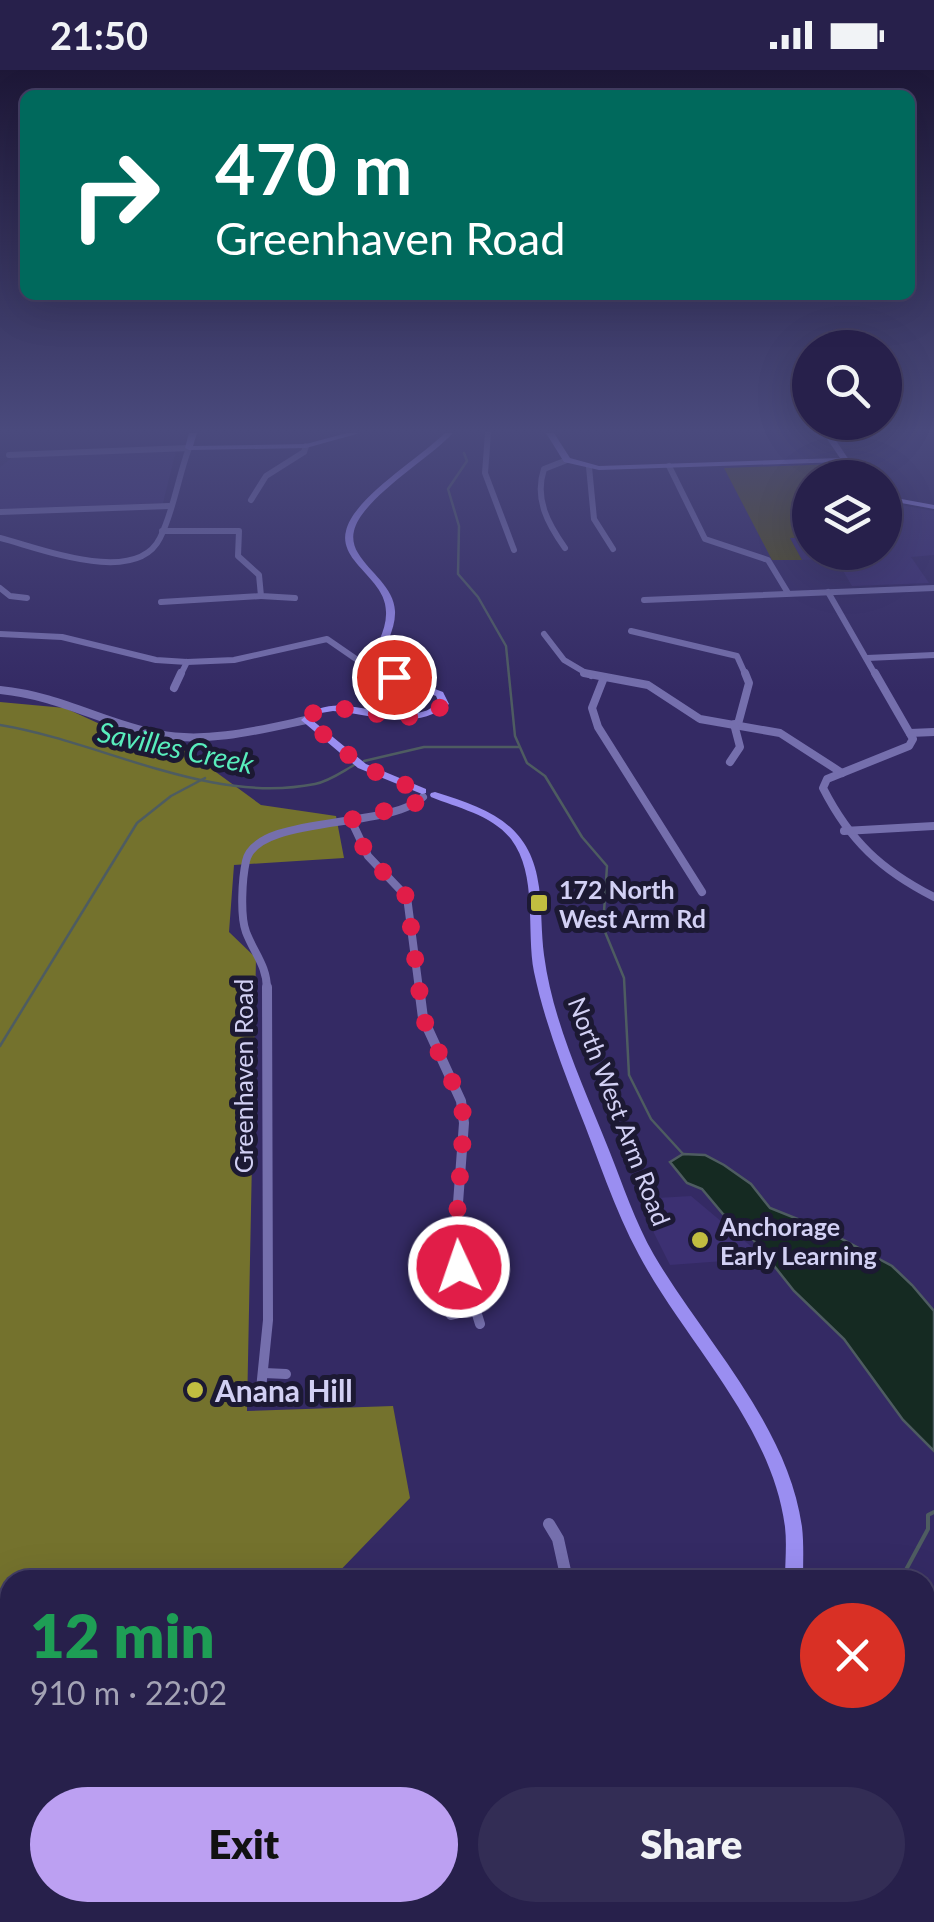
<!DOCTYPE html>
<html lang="en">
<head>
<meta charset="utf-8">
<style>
  :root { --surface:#27204b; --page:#332d55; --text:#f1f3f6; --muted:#a4a3b5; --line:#433e63; --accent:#bca0f2 }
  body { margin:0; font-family:Lato,sans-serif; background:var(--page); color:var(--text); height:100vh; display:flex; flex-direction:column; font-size:38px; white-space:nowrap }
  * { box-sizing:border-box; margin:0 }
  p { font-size:32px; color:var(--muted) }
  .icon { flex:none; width:55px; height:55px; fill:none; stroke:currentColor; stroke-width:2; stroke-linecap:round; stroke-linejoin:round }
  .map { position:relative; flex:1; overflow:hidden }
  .side { position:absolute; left:0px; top:1500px; width:935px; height:352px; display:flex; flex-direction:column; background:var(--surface); border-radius:30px 30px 0 0; box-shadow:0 10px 40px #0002,0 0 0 2px var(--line) }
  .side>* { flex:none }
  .hud { position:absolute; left:20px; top:20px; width:895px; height:210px; border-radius:15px; box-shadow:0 10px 40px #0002,0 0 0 2px var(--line); background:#00695c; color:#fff; overflow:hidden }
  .controls { position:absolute; left:792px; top:260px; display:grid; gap:20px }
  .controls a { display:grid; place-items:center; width:110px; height:110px; border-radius:50%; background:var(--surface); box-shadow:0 10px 40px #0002,0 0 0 2px var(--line); font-size:50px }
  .pin { position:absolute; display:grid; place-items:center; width:85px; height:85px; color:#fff; margin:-42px; border:5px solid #fff; border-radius:50%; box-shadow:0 2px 10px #0007 }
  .me { position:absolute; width:110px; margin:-55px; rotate:357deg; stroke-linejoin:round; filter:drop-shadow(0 0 8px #0008) }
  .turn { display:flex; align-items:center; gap:35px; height:210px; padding:0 30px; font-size:45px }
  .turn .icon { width:130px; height:130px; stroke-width:2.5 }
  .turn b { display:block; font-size:70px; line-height:85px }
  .round { display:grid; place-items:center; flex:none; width:105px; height:105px; border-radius:52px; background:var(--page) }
  .head { display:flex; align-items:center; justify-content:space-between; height:170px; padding:0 30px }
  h1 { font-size:60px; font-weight:800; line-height:75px; color:#1e9e55 }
  .button { display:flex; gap:20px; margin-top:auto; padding:20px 30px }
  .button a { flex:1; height:115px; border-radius:60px; background:var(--accent); color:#111; font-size:40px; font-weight:800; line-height:115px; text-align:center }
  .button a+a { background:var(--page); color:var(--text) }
  .status { display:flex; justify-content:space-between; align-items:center; height:70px; padding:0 50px; background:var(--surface); direction:ltr }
  .status svg { height:28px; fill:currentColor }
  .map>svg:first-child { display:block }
</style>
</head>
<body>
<div class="status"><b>21:50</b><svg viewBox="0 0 49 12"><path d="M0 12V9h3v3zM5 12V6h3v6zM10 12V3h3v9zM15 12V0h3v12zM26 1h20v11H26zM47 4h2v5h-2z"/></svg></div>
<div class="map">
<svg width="934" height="1852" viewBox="0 0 934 1852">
  <rect width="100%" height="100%" fill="#342a64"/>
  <g fill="#3c3072">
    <polygon points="176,381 163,433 0,439 0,397 13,387"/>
    <polygon points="885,432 934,441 934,485 911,487 929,513 852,516 836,489 802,490 790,468 810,467 810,482 885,482"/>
    <polygon points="691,1126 765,1188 670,1195 648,1151 654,1149 640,1129"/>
  </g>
  <g fill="#54520e">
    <polygon points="837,394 847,407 810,408 810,467 790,468 802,490 772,490 724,398"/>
    <polygon points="10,1794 10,1842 260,1842 260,1852 0,1852 0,1795"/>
  </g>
  <polygon fill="#74722d" points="0,632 65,638 126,666 187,681 261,735 336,746 344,788 234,795 229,862 256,888 247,1341 393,1336 410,1428 331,1510 10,1510 10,1784 0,1786"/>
  <polygon fill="#152a22" stroke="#4e5c61" stroke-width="2.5" points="683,1084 705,1085 724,1095 751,1114 770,1138 825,1160 892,1196 912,1215 934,1241 934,1381 903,1350 844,1269 794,1221 740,1153 723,1144 702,1119 687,1113 670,1092"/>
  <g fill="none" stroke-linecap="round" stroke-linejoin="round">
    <g stroke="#4e5c61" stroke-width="2.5">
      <polyline points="464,383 467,391 448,419 459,456 458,504 478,527 506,576 515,666 527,693 545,706 582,767 607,796 603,857 624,908 629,1005 651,1049 683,1084"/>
      <path d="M0 655C103 672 209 735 315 714 330 711 343 701 356 694"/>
      <polyline points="364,691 424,677 519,677"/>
      <polyline points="0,976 137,753 171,726 205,708"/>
    </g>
    <polyline stroke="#4e5c61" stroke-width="4" points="901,1509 928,1459 928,1445 934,1442"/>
    <g stroke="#756fad" stroke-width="6">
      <polyline points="488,363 485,403 514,480"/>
      <polyline points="669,396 705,469 768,490 788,523"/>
      <polyline points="589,397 594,449 613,479"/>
      <polyline points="251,430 266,406 304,382 306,376"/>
      <polyline points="0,442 169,436"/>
      <polyline points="162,461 239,461 238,486 259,505 261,526 295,528"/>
      <path d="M0 468C40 478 136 517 160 468 174 440 178 407 189 378L9 385"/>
      <path d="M565 478C548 454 534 429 544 399L567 390"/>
      <polyline points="0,518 10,526 27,528"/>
      <polyline points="828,522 876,606"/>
      <polyline points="644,530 934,518"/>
      <polyline points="161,532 261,526"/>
      <polyline points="631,561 737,586 746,606"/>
      <polyline points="0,564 62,567 156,590 187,592 234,590 327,569 356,589 377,592"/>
      <polyline points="544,564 564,590 591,606"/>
      <polyline points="867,588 934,585"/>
      <polyline points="180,606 187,592"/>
    </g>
    <g stroke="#756fad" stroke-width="8">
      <polyline points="584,603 648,615 700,649 780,663 842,703"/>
      <path d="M875 603 913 669 909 676 827 709 823 718C850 771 881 800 934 827"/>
      <polyline points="603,610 592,638 598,657 702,822"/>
      <polyline points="174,618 181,603"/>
      <path d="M0 620C61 626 102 653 158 664 205 674 260 660 306 650"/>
      <polyline points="738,654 749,613 745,603"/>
      <polyline points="910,663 934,662"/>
      <polyline points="730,692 740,677 734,654"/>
      <polyline points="351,750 368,786 407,827 419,919"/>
      <polyline points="844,761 934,756"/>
      <path d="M267 919C267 896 254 883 246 862 240 846 242 809 246 791 256 744 390 760 423 727"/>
    </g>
    <g stroke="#756fad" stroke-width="10">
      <polyline points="419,917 423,948 461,1031 464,1053 455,1173 480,1254"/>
      <polyline points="451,1245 475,1239"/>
      <polyline points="264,1303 286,1304"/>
      <polyline points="261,1319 268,1250 267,917"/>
    </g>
    <g stroke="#756fad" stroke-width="12">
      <polyline points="549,1454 558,1469 567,1510"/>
      <polyline points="925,1698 934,1699"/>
      <polyline points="278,1842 278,1852"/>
    </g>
    <g fill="#9a8ef1" fill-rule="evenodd">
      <polygon points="189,363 197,363 193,376 306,374 347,363 360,363 306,378 189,380 185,378"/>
      <path d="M445 363H453C429 389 361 429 354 461 352 468 354 477 358 483 370 503 394 517 395 541 396 560 383 576 383 594L397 605 443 622 449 634C416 662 372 644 333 641L321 643 312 650 366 694 426 719V723L422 724 358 698 301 650C338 615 384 656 425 641 427 641 437 634 439 633L436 626 391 609 373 595C374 576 387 561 386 542 386 520 366 506 354 490 348 482 343 472 346 461 353 428 420 388 445 363Z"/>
      <polygon points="546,363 554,363 570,388 599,396 840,388 823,363 831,363 861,408 853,408 843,392 599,400 564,392"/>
      <polygon points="885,426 934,435 934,439 885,430"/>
      <path d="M435 722C489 739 531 754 539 817 542 840 541 863 544 885 553 953 584 1017 609 1080 623 1115 635 1152 654 1185 704 1270 788 1355 802 1457 804 1474 803 1493 803 1510H785C785 1493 787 1474 785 1457 772 1355 686 1273 639 1185 614 1139 598 1087 578 1038 561 994 544 949 534 902 526 860 538 805 511 769 492 745 458 738 431 727L430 725 431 723Z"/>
      <polygon points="832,1842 853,1842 857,1852 836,1852"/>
    </g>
  </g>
  <linearGradient id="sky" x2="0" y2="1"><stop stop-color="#1d1737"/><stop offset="0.58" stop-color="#4a4a7d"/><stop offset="1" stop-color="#4a4a7d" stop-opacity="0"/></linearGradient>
  <rect width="934" height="622" fill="url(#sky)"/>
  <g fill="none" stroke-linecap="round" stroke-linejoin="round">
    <path stroke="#e11d48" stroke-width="18" stroke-dasharray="0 32.4" d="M394 607 435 621 444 634C409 669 329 617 306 650L362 696 422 722 419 732 350 750 368 786 407 827 423 948 461 1031 464 1052 455 1172 459 1197"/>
  </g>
  <g fill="#c1bd40" stroke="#1c1933" stroke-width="4">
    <rect x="529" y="823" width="20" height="20" rx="5"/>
    <circle cx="700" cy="1170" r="10"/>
    <circle cx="195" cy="1320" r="10"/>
  </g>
  <g text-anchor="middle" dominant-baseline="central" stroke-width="10" stroke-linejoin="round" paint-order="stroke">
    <g font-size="25" font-weight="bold" fill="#d2d0f4" stroke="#1c1933" text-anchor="start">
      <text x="559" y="819">172 North<tspan x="559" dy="29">West Arm Rd</tspan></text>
      <text x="720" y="1156">Anchorage<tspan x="720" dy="29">Early Learning</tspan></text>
    </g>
    <g font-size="25" fill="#d2d0f4" stroke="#1c1933">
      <text transform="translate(243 1006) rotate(-90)">Greenhaven Road</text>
      <text transform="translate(620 1041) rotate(69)">North West Arm Road</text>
    </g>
    <g font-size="28" font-style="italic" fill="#58edbc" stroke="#1c1933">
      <text transform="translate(176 677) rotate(12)">Savilles Creek</text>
    </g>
    <g font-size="30" font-weight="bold" fill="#d2d0f4" stroke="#1c1933" text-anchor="start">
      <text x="215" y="1320">Anana Hill</text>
    </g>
  </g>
</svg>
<div class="controls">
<a><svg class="icon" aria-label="search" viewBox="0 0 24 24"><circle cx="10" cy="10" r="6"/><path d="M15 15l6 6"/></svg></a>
<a><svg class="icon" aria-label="layers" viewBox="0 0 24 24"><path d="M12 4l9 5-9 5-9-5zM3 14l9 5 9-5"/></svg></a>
</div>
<div class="pin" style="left:394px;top:607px;background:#d93025"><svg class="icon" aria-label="arrive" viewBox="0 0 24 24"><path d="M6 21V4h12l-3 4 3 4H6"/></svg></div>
<svg class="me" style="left:459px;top:1197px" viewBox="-20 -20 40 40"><circle r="17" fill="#e11d48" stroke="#fff" stroke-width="3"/><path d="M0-11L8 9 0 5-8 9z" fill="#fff"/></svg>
<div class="hud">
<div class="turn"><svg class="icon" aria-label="right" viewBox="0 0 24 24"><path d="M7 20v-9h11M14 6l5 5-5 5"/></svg><div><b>470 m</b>Greenhaven Road</div></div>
</div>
<section class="side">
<div class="head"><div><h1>12 min</h1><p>910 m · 22:02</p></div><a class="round" style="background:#d93025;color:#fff"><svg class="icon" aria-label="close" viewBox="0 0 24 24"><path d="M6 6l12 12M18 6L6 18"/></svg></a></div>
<div class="button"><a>Exit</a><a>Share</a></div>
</section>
</div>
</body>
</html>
